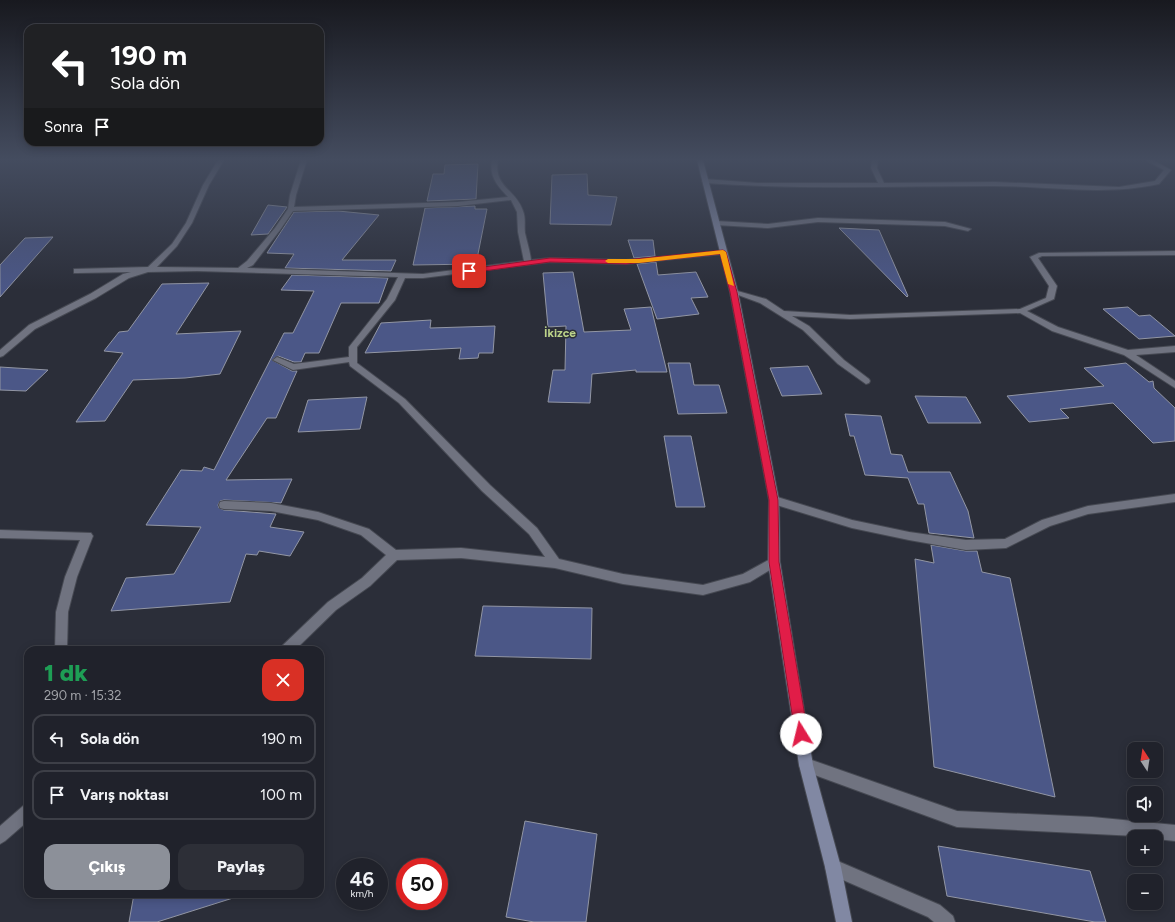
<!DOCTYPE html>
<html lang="tr">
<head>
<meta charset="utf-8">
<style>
  :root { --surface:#20222b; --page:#2d2f37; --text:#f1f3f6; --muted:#a2a4a9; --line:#3d3f47; --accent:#8c9099 }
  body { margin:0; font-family:Figtree,sans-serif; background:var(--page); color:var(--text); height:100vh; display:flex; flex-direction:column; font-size:15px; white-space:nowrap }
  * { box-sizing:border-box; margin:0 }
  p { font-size:13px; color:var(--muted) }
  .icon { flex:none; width:22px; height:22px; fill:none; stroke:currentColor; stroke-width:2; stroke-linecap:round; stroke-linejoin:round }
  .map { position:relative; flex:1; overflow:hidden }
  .details { position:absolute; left:24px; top:646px; width:300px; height:252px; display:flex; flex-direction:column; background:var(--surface); border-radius:12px; box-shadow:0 2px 10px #0003,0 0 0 1px var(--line) }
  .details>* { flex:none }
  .hud { position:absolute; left:24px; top:24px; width:300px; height:122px; border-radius:12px; box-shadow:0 2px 10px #0003,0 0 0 1px var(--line); background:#202124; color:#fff; overflow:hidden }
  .needle { width:26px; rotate:348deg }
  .fabs { position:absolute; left:1127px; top:742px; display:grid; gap:8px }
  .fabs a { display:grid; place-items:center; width:36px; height:36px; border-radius:8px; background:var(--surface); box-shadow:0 2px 10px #0003,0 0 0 1px var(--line); font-size:20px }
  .speed { position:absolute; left:336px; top:858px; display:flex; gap:8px; font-size:20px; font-weight:700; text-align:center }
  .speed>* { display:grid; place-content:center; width:52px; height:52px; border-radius:50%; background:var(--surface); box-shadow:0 2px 10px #0003,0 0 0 1px var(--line); line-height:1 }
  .speed small { font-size:10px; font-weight:400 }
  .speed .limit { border:6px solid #d22; background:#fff; color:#111 }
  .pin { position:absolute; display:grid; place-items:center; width:34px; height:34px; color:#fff; margin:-17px; border-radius:8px; box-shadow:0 2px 6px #0006 }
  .me { position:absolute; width:44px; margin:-22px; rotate:351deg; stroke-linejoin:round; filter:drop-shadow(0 0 3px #0008) }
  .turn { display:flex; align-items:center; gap:14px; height:84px; padding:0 20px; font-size:18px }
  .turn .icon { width:52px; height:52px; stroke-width:2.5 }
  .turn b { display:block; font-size:28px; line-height:34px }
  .then { display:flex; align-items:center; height:38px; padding:0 20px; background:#0003; gap:8px; font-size:15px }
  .round { display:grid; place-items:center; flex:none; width:42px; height:42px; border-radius:12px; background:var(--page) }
  .overview { display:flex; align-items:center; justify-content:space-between; height:68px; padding:0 20px }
  h1 { font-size:24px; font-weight:800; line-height:30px; color:#1e9e55 }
  .action { display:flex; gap:8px; margin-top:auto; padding:8px 20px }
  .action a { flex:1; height:46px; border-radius:12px; background:var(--accent); color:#fff; font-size:16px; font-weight:800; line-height:46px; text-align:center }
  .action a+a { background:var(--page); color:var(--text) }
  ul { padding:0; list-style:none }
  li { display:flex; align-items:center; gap:12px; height:50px; margin:0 8px 6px; padding:0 12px; border:2px solid var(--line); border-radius:12px }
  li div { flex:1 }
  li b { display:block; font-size:15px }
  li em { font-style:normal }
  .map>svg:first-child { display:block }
</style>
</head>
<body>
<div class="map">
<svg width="1175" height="922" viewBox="0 0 1175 922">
  <rect width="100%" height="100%" fill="#2b2e39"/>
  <g fill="#4b5787" stroke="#9296a4">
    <polygon points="478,164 476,199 427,201 433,174 444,174 445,165"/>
    <polygon points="587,174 588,195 617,197 611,225 550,224 552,175"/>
    <polygon points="268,205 287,207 268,234 251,235"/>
    <polygon points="475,206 475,209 487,209 476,264 413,265 425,208"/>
    <polygon points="338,211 379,215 342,260 396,260 391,271 285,268 294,254 267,253 294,212"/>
    <polygon points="839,228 879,230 908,296 907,297"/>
    <polygon points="53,237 0,297 0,265 25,238"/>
    <polygon points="628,240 653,240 655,256 634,258"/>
    <polygon points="656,262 658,275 696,272 708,297 691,298 699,314 657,319 637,264"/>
    <polygon points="573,272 584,332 631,330 624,309 651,307 667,372 636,372 636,370 592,374 590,403 548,402 553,370 565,370 566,326 548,327 543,273"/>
    <polygon points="292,275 388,278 379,303 341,303 319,353 305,353 301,362 294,362 278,356 272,360 292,371 297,371 276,418 267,418 226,480 292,479 281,503 224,500 220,501 218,505 219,508 224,510 276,514 270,527 304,532 290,556 259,551 257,555 246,554 230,602 111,611 126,578 174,574 201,527 146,525 181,470 202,471 204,467 214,470 284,333 293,333 314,291 281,290"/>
    <polygon points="209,283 176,334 241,331 220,374 185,378 133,380 105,421 76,422 123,353 104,351 119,332 128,331 162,284"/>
    <polygon points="1128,307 1139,316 1150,315 1175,336 1139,339 1103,309"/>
    <polygon points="431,320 430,328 495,326 493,353 479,353 478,358 459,359 461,348 365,353 381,323"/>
    <polygon points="668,363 690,363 694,385 719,385 727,413 678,414"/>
    <polygon points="1126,363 1149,382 1153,381 1154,388 1175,408 1175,441 1153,443 1113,403 1060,409 1069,418 1029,422 1007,396 1104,386 1084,368"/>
    <polygon points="808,366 822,394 782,396 770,368"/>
    <polygon points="0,367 48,370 26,391 0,390"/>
    <polygon points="915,396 966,397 981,423 928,423"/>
    <polygon points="367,397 360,429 298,432 308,400"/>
    <polygon points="845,414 881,416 891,454 902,455 908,472 950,472 968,511 974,538 929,533 924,504 918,504 908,478 865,475 854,436 850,436"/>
    <polygon points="664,436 691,436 705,507 676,507"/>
    <polygon points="931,545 966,551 977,551 982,572 1010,578 1055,797 934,767 915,559 934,563"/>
    <polygon points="483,606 592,608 591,659 475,656"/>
    <polygon points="525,821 597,834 586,922 534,922 506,917"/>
    <polygon points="938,846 1090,871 1106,922 1095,922 947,896"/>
    <polygon points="134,894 233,894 233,898 157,922 129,922"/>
  </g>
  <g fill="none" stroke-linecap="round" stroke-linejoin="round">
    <g stroke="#464952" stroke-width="2">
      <g id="street">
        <path d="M218 160H224L209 185 192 223 177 246 157 267 238 268 247 261 275 228 288 209 290 195 301 160H307L296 195 294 207 458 202 508 197C497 185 489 177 492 160H498C493 187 516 189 523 211 526 218 524 226 525 233 527 242 530 251 531 260L550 258 626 260 725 251 727 252 723 254 626 264 550 262 423 278H405L395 300 357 347V363L405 399 490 485 537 528 559 559 623 574 703 585 743 574 774 557 778 559 780 562 778 565 750 582 703 595 623 584 555 568 461 558 397 560 370 586 336 610 295 650H280L282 646 328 602 362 578 386 555 361 535 318 520 271 511 224 509 220 508 219 505 220 502 224 501 271 503 318 512 369 529 396 550 461 548 545 557 529 534 482 491 399 403 350 366 349 362 293 370 273 360 277 357 294 364 349 357V347L387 299 398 277 197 271 148 272 129 278 96 298 35 329 3 356 0 357V350L29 325 90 294 123 274 131 272 77 273H74V269L148 267 172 244 186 223 203 185ZM511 200 517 212 518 232 524 261 423 274 247 268 253 265 280 230 293 211 458 206Z"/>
        <path d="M872 160H878L877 168 884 183 995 182 1119 187 1155 181 1164 170 1145 160H1153L1171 170 1159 184C1105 196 1048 186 993 186 897 186 801 190 705 183L702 181 705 179 758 183H878L871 168Z"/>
        <polygon points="818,218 945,222 971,229 968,231 945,226 818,222 768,228 716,225 713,223 716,221 768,224"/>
        <polygon points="1175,251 1175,255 1042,256 1038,258 1057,286 1054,299 1027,311 1058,327 1128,350 1175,346 1175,352 1136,355 1175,381 1175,388 1124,355 1052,331 1020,313 850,319 792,316 809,326 844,360 869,379 870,381 869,383 866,384 838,364 803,330 760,303 730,292 734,290 766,299 784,311 850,315 1020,309 1046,298 1049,286 1030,257 1039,253"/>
        <polygon points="1175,494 1175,502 1088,514 1050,526 1006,548 966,550 909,540 852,528 770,503 769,500 770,497 774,496 852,520 909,532 966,540 1005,539 1042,520 1088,506"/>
        <polygon points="0,530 91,533 93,536 77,577 68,612 67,650 55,650 56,612 65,577 80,540 0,538"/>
        <polygon points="806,758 957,811 1092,817 1175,825 1175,841 1156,839 1156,837 957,827 801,770 799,765 801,760"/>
        <polygon points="28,803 28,821 5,841 0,844 0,826 23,806"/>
        <polygon points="833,859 940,905 953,916 955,922 934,922 928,917 827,873 825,867 827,861"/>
      </g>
    </g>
    <g stroke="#464952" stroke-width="2">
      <polygon id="secondary" points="697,160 703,160 738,292 779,500 780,562 813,765 841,867 852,922 836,922 825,867 799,765 768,562 769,500 730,292"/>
    </g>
    <use href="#street" fill="#707380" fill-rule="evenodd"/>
    <use href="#secondary" fill="#8188a3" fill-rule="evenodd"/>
  </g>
  <linearGradient id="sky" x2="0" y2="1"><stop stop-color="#18191f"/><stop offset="0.55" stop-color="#444c5f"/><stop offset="1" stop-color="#444c5f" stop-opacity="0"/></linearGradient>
  <rect width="1175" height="290" fill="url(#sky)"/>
  <polygon fill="#e11d48" stroke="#92132f" points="723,250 726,252 737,292 778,500 779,562 808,734 806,738 801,740 797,738 795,734 769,562 769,500 730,292 720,254 626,264 550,262 469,273 465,271 469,269 550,258 626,260"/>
  <polygon fill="#f59e0b" points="723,250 726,252 734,286 728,284 720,254 639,263 608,263 605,261 608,259 639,259"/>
  <g text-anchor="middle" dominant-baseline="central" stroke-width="3" stroke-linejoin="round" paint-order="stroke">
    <g font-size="12" font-weight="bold" fill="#bdd48a" stroke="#2b2e39">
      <text x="560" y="333">İkizce</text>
    </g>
  </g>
</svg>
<div class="fabs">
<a><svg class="needle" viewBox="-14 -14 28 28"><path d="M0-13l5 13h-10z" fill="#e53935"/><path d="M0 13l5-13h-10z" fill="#a2a4a9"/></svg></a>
<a><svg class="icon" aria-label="sound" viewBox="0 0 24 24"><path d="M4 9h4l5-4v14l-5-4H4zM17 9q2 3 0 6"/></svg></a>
<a>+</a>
<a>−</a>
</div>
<div class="speed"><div>46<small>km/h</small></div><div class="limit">50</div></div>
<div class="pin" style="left:469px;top:271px;background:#d93025"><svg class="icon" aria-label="arrive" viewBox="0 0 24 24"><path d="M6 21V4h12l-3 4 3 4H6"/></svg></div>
<svg class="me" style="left:801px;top:734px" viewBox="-20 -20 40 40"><circle r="19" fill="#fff"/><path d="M0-13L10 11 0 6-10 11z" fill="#e11d48"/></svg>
<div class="hud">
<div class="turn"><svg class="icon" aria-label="left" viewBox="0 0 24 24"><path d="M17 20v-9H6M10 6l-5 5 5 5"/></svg><div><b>190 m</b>Sola dön</div></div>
<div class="then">Sonra<svg class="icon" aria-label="arrive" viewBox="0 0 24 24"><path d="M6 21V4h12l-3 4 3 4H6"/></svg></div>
</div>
<section class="details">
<div class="overview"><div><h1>1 dk</h1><p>290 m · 15:32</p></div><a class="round" style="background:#d93025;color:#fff"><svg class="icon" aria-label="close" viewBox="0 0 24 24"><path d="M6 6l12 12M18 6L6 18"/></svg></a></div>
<ul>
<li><svg class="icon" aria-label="left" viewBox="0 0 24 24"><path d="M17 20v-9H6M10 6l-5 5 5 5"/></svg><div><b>Sola dön</b></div><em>190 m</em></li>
<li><svg class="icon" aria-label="arrive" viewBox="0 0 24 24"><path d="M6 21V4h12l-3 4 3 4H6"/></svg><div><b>Varış noktası</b></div><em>100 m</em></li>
</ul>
<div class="action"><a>Çıkış</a><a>Paylaş</a></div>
</section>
</div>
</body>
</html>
